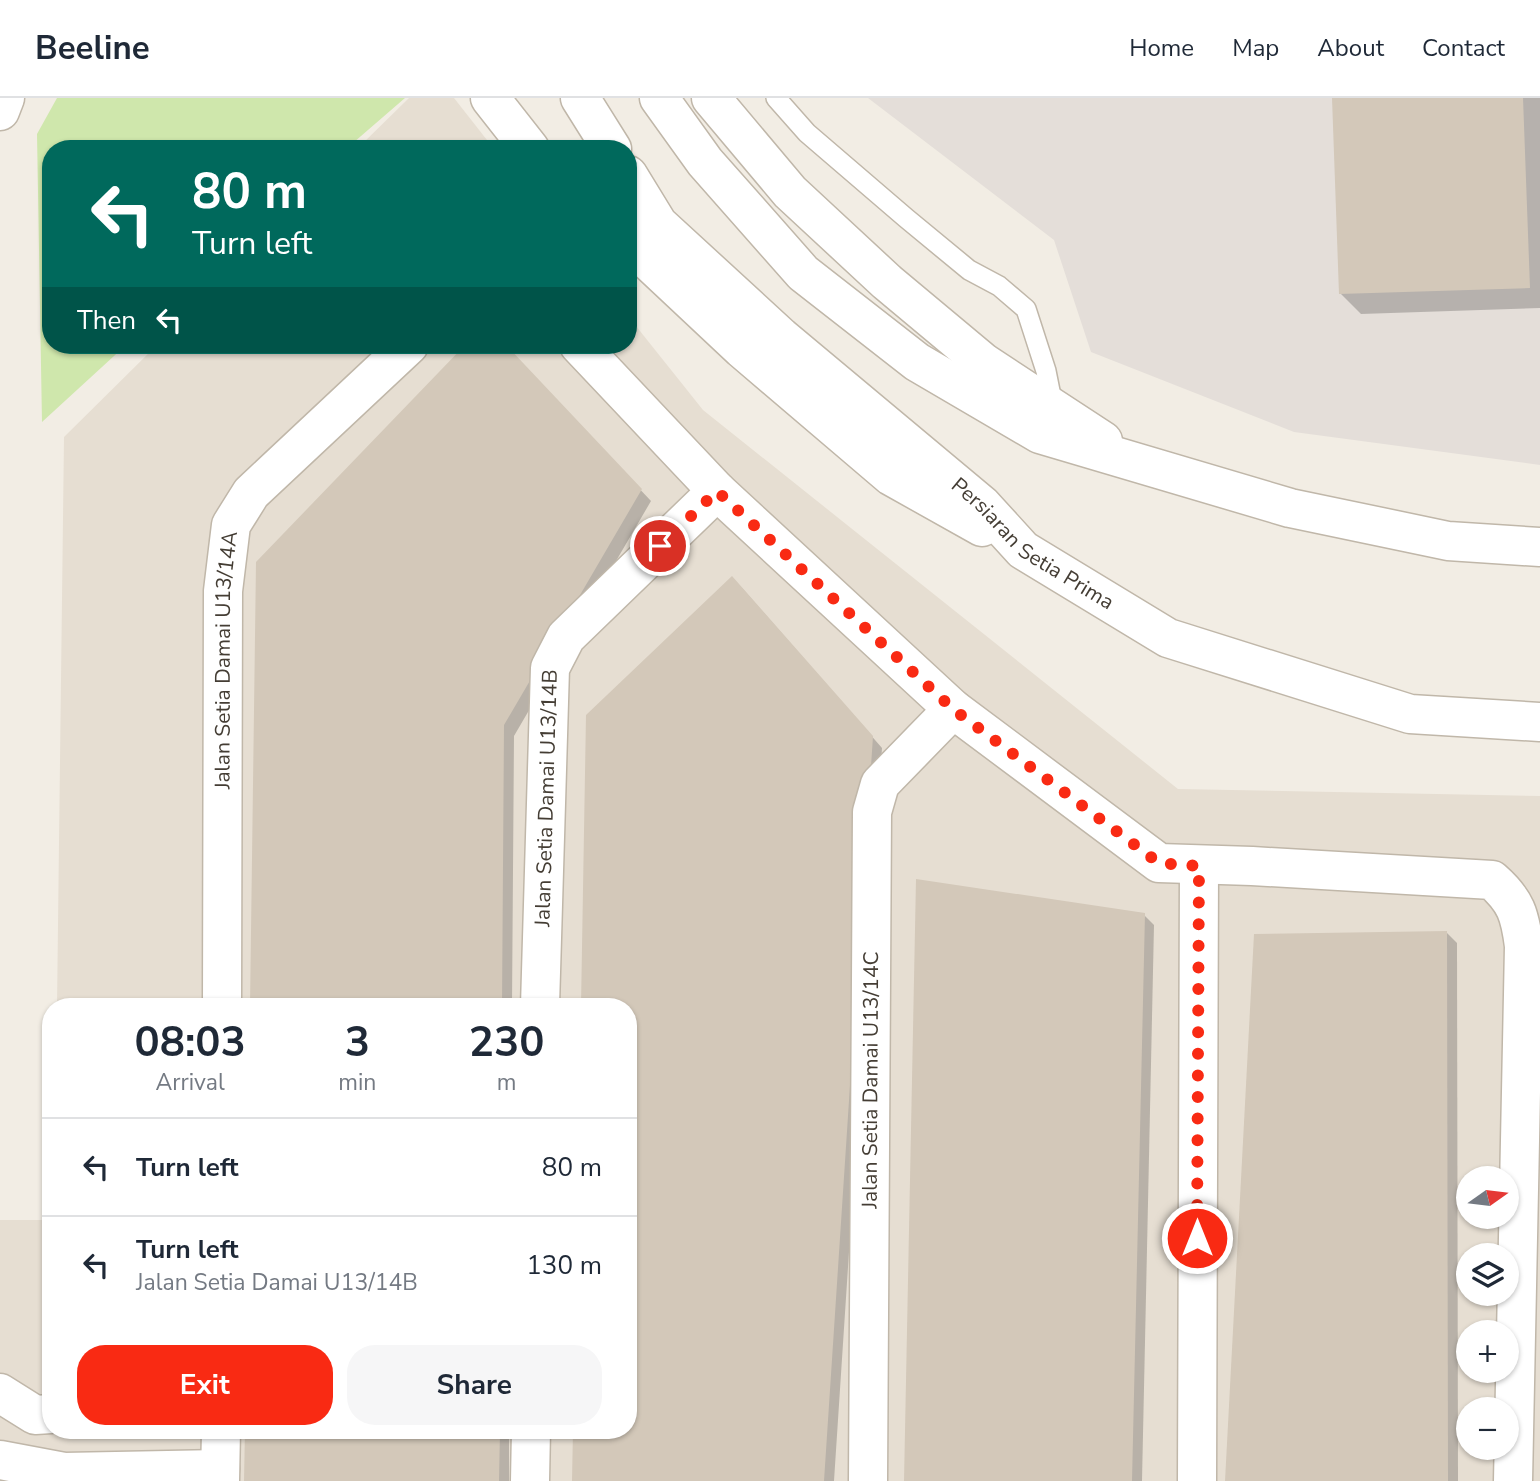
<!DOCTYPE html>
<html lang="en">
<head>
<meta charset="utf-8">
<style>
  :root { --surface:#fff; --page:#f6f6f7; --text:#1f2937; --muted:#747a83; --line:#e0e1e3; --accent:#f92a13 }
  body { margin:0; font-family:"Nunito Sans",sans-serif; background:var(--page); color:var(--text); height:100vh; display:flex; flex-direction:column; font-size:26px; white-space:nowrap }
  * { box-sizing:border-box; margin:0 }
  p { font-size:23px; color:var(--muted) }
  .icon { flex:none; width:38px; height:38px; fill:none; stroke:currentColor; stroke-width:2; stroke-linecap:round; stroke-linejoin:round }
  .map { position:relative; flex:1; overflow:hidden }
  .details { position:absolute; left:42px; top:900px; width:595px; height:441px; display:flex; flex-direction:column; background:var(--surface); border-radius:28px; box-shadow:0 2px 5px #0004 }
  .details>* { flex:none }
  .banner { position:absolute; left:42px; top:42px; width:595px; height:214px; border-radius:28px; box-shadow:0 2px 5px #0004; background:#00695c; color:#fff; overflow:hidden }
  .needle { width:46px; rotate:76deg }
  .controls { position:absolute; left:1456px; top:1068px; display:grid; gap:14px }
  .controls a { display:grid; place-items:center; width:63px; height:63px; border-radius:50%; background:var(--surface); box-shadow:0 2px 5px #0004; font-size:35px }
  .pin { position:absolute; display:grid; place-items:center; width:60px; height:60px; color:#fff; margin:-30px; border:4px solid #fff; border-radius:50%; box-shadow:0 2px 7px #0007 }
  .me { position:absolute; width:77px; margin:-38px; rotate:0deg; stroke-linejoin:round; filter:drop-shadow(0 0 5px #0008) }
  .turn { display:flex; align-items:center; gap:24px; height:147px; padding:0 35px; font-size:32px }
  .turn .icon { width:91px; height:91px; stroke-width:2.5 }
  .turn b { display:block; font-size:49px; line-height:60px }
  .then { display:flex; align-items:center; height:66px; padding:0 35px; background:#0003; gap:14px; font-size:26px }
  .eta { display:flex; justify-content:space-evenly; align-items:center; height:119px; text-align:center }
  .eta b { font-size:42px; font-weight:700; line-height:49px }
  .action { display:flex; gap:14px; margin-top:auto; padding:14px 35px }
  .action a { flex:1; height:80px; border-radius:28px; background:var(--accent); color:#fff; font-size:28px; font-weight:700; line-height:80px; text-align:center }
  .action a+a { background:var(--page); color:var(--text) }
  ul { padding:0; list-style:none }
  li { display:flex; align-items:center; gap:21px; height:98px; padding:0 35px; border-top:2px solid var(--line) }
  li div { flex:1 }
  li b { display:block; font-size:26px }
  li em { font-style:normal }
  header { display:flex; align-items:center; gap:42px; box-sizing:border-box; height:98px; padding:0 35px; background:var(--surface); border-bottom:2px solid var(--line) }
  header strong { font-size:33px }
  nav { display:flex; gap:38px; margin-inline-start:auto; font-size:24px }
  .map>svg:first-child { display:block }
</style>
</head>
<body>
<header>
<strong>Beeline</strong>
<nav><a>Home</a><a>Map</a><a>About</a><a>Contact</a></nav>
</header>
<div class="map">
<svg width="1540" height="1383" viewBox="0 0 1540 1383">
  <rect width="100%" height="100%" fill="#f2ede4"/>
  <g fill="#e6ded2" fill-rule="evenodd">
    <polygon points="409,0 454,0 494,51 357,51"/>
    <path d="M628 218 703 312 1178 691 1540 698V1383H0V1122H51V1332H628V908H57L64 339 157 247H628ZM1468 1080H1507V1118H1468ZM1468 1157H1507V1195H1468ZM1468 1234H1507V1272H1468ZM1468 1311H1507V1349H1468Z"/>
  </g>
  <polygon fill="#e4ded9" points="868,0 1540,0 1540,367 1294,334 1091,254 1054,142"/>
  <polygon fill="#cfe7ac" points="57,0 405,0 346,51 51,51 51,247 126,247 42,324 37,36"/>
  <g fill="#0003">
    <polygon points="1333,0 1540,0 1540,210 1361,216 1340,195"/>
    <polygon points="467,247 504,247 651,403 514,638 512,908 252,908 258,464"/>
    <polygon points="742,490 882,650 834,1383 574,1383 575,1332 628,1332 628,908 583,908 588,617"/>
    <polygon points="1144,817 1154,827 1142,1383 906,1383"/>
    <polygon points="1446,834 1457,845 1458,1383 1227,1383"/>
    <rect x="246" y="1332" width="263" height="51"/>
  </g>
  <g fill="#d3c8b9">
    <polygon points="1332,0 1523,0 1530,190 1339,196"/>
    <polygon points="465,247 506,247 642,391 504,627 502,908 250,908 256,464"/>
    <polygon points="732,478 873,638 824,1383 572,1383 573,1332 628,1332 628,908 581,908 586,617"/>
    <polygon points="916,781 1145,815 1132,1383 904,1383"/>
    <polygon points="1447,833 1448,1383 1225,1383 1254,836"/>
    <polygon points="245,1332 500,1332 499,1383 244,1383"/>
  </g>
  <g fill="none" stroke-linecap="round" stroke-linejoin="round">
    <g stroke="#c0b7a9" stroke-width="22">
      <polyline id="service" points="776,0 807,35 906,120 969,172 999,188 1026,211 1046,273 1053,308"/>
    </g>
    <g stroke="#c0b7a9" stroke-width="41">
      <g id="minor">
        <polyline points="0,13 5,0"/>
        <path d="M579 247 717 393 953 611 1159 765 1252 768 1492 782C1516 803 1520 817 1524 848L1513 1383"/>
        <path id="s1" d="M222 908 223 493 231 427 251 395 409 247"/>
        <path id="s2" d="M540 908 550 570 566 539 717 393"/>
        <polyline points="0,1295 35,1317 51,1316"/>
        <polyline points="0,1362 64,1374 220,1371"/>
        <polyline points="220,1383 221,1332"/>
        <polyline points="530,1383 531,1332"/>
        <path id="s3" d="M868 1383 872 714 880 686 953 611"/>
        <polyline points="1197,1383 1199,768"/>
      </g>
    </g>
    <g stroke="#c0b7a9" stroke-width="41">
      <g id="tertiary">
        <polyline points="490,0 530,51"/>
        <polyline points="580,0 612,51"/>
        <polyline points="659,0 705,64 803,175 917,264 1040,336 1290,410 1448,443 1540,449"/>
        <polyline points="711,0 790,94 887,184 984,265 1103,343"/>
        <path id="s4" d="M628 77 658 126 781 239 982 407 1023 452 1168 540 1410 616 1540 624"/>
        <polyline points="628,144 742,251 891,378 982,429"/>
      </g>
    </g>
    <use href="#service" stroke="#fff" stroke-width="19"/>
    <use href="#minor" stroke="#fff" stroke-width="38"/>
    <use href="#tertiary" stroke="#fff" stroke-width="38"/>
  </g>
  <g fill="none" stroke-linecap="round" stroke-linejoin="round">
    <polyline stroke="#f92a13" stroke-width="12" stroke-dasharray="0 21.6" points="660,448 717,393 953,611 1159,765 1199,768 1197,1140"/>
  </g>
  <g text-anchor="middle" dominant-baseline="central" stroke-width="6" stroke-linejoin="round" paint-order="stroke">
    <g font-size="21" fill="#443d34" stroke="#fff">
      <text stroke="none"><textPath href="#s4" startOffset="551">Persiaran Setia Prima</textPath></text>
      <text stroke="none"><textPath href="#s1" startOffset="346">Jalan Setia Damai U13/14A</textPath></text>
      <text stroke="none"><textPath href="#s2" startOffset="208">Jalan Setia Damai U13/14B</textPath></text>
      <text stroke="none"><textPath href="#s3" startOffset="401">Jalan Setia Damai U13/14C</textPath></text>
    </g>
  </g>
</svg>
<div class="controls">
<a><svg class="needle" viewBox="-14 -14 28 28"><path d="M0-13l5 13h-10z" fill="#e53935"/><path d="M0 13l5-13h-10z" fill="#747a83"/></svg></a>
<a><svg class="icon" aria-label="layers" viewBox="0 0 24 24"><path d="M12 4l9 5-9 5-9-5zM3 14l9 5 9-5"/></svg></a>
<a>+</a>
<a>−</a>
</div>
<div class="pin" style="left:660px;top:448px;background:#d93025"><svg class="icon" aria-label="arrive" viewBox="0 0 24 24"><path d="M6 21V4h12l-3 4 3 4H6"/></svg></div>
<svg class="me" style="left:1197px;top:1140px" viewBox="-20 -20 40 40"><circle r="17" fill="#f92a13" stroke="#fff" stroke-width="3"/><path d="M0-11L8 9 0 5-8 9z" fill="#fff"/></svg>
<div class="banner">
<div class="turn"><svg class="icon" aria-label="left" viewBox="0 0 24 24"><path d="M17 20v-9H6M10 6l-5 5 5 5"/></svg><div><b>80 m</b>Turn left</div></div>
<div class="then">Then<svg class="icon" aria-label="left" viewBox="0 0 24 24"><path d="M17 20v-9H6M10 6l-5 5 5 5"/></svg></div>
</div>
<section class="details">
<div class="eta">
<div><b>08:03</b><p>Arrival</p></div>
<div><b>3</b><p>min</p></div>
<div><b>230</b><p>m</p></div>
</div>
<ul>
<li><svg class="icon" aria-label="left" viewBox="0 0 24 24"><path d="M17 20v-9H6M10 6l-5 5 5 5"/></svg><div><b>Turn left</b></div><em>80 m</em></li>
<li><svg class="icon" aria-label="left" viewBox="0 0 24 24"><path d="M17 20v-9H6M10 6l-5 5 5 5"/></svg><div><b>Turn left</b><p>Jalan Setia Damai U13/14B</p></div><em>130 m</em></li>
</ul>
<div class="action"><a>Exit</a><a>Share</a></div>
</section>
</div>
</body>
</html>
